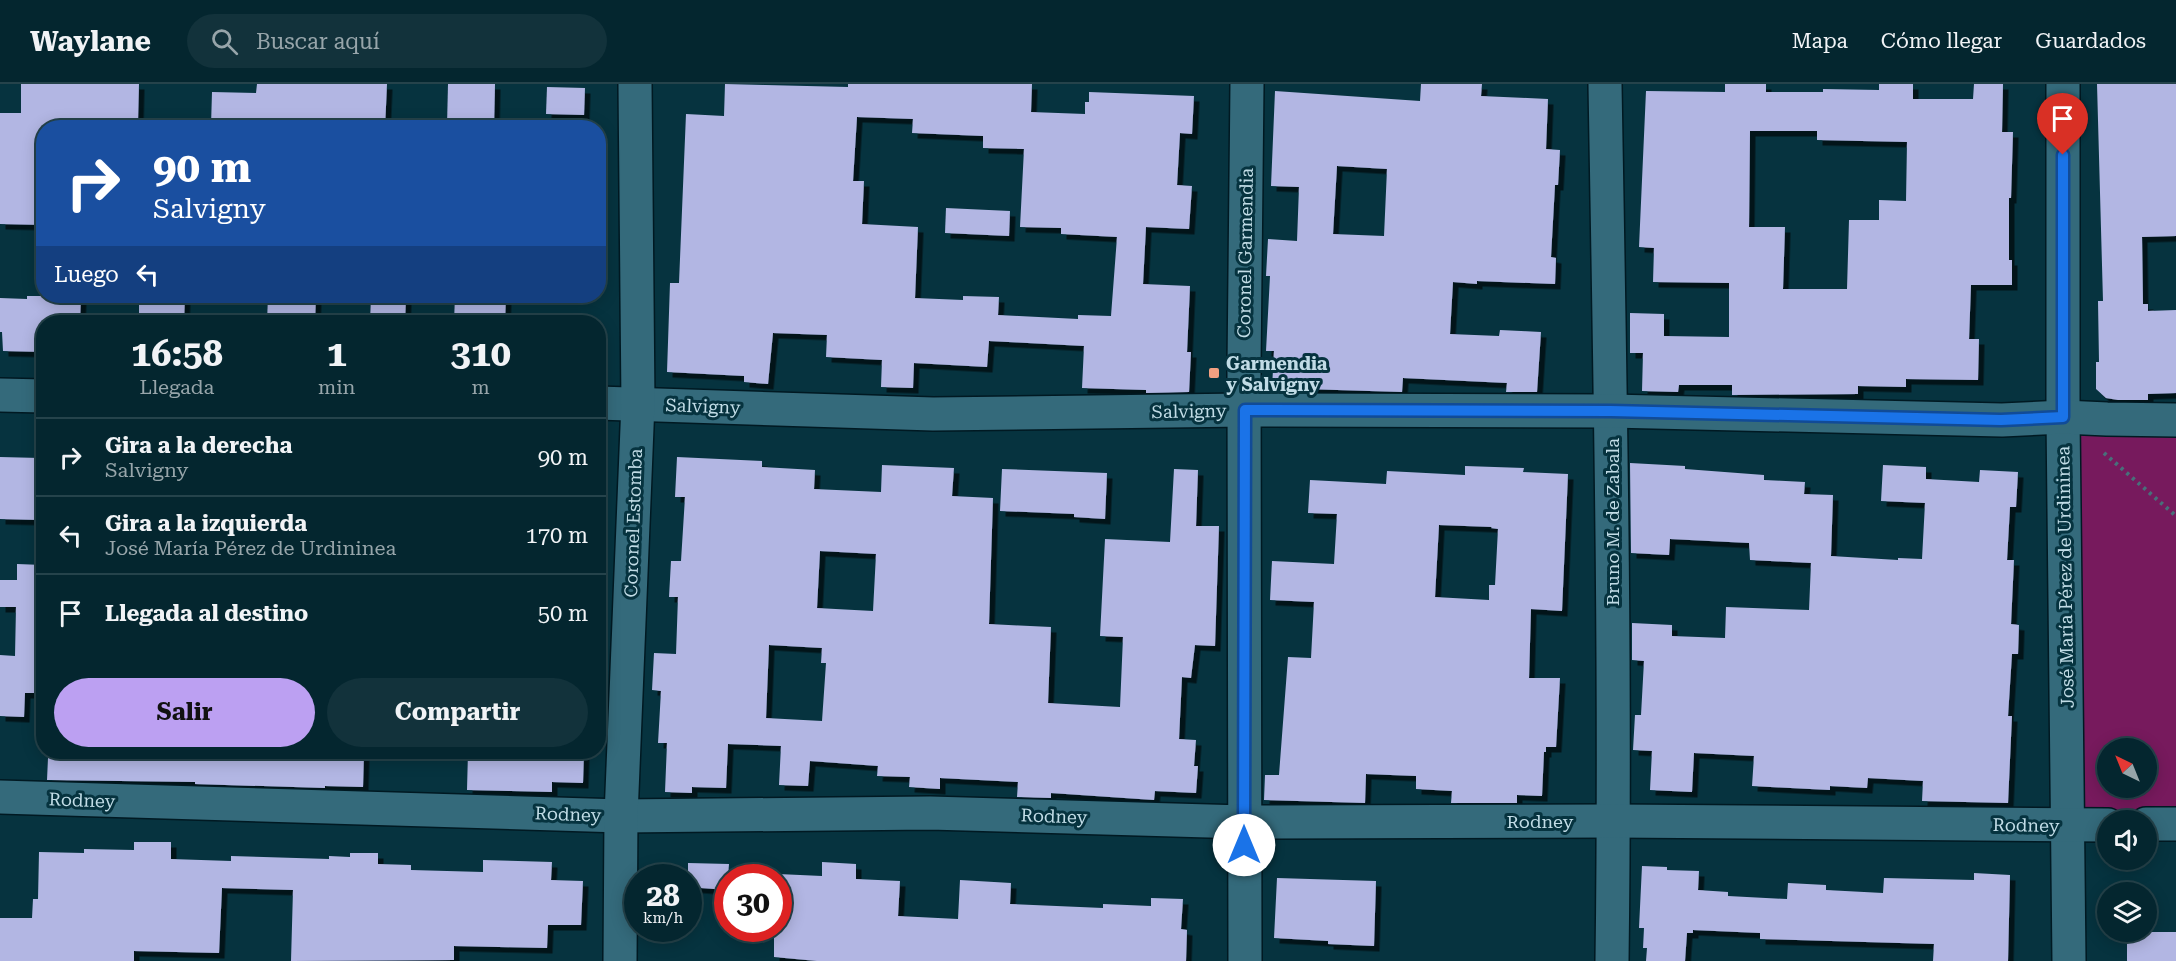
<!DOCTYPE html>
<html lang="es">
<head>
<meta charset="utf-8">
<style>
  :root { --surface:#04262f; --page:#12323b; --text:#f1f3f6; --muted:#97a5aa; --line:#25434b; --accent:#bca0f2 }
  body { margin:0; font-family:"Roboto Serif",serif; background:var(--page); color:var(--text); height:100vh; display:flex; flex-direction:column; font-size:22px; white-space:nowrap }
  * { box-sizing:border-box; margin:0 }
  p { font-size:20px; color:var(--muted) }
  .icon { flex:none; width:33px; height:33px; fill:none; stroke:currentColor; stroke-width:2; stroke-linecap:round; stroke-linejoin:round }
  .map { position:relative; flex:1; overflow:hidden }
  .panel { position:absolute; left:36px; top:231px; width:570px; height:444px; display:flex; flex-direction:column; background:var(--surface); border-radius:24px; box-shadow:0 3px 15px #0003,0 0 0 2px var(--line) }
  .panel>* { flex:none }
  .hud { position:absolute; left:36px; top:36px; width:570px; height:183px; border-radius:24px; box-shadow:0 3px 15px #0003,0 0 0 2px var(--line); background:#1a4fa0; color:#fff; overflow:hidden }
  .needle { width:39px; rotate:317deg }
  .fabs { position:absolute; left:2097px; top:654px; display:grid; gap:12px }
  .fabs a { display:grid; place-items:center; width:60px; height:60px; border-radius:50%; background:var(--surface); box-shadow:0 3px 15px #0003,0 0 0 2px var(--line); font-size:30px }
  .speed { position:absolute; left:624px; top:780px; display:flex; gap:12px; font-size:30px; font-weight:700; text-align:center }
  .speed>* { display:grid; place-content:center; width:78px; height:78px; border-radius:50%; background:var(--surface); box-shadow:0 3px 15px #0003,0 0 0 2px var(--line); line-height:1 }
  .speed small { font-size:15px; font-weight:400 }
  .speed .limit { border:9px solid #d22; background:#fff; color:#111 }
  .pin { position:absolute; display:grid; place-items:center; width:51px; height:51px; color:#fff; margin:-62px -26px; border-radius:50% 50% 50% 0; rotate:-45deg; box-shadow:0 0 6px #0007 }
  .pin .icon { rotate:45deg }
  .me { position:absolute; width:66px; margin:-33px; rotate:0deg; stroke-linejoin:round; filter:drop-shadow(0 0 4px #0008) }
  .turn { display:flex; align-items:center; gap:21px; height:126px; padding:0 18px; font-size:27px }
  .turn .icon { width:78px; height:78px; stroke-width:2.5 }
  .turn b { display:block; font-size:42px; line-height:51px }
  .then { display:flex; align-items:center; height:57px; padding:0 18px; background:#0003; gap:12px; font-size:22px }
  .eta { display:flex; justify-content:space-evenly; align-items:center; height:102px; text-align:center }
  .eta b { font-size:36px; font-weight:700; line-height:42px }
  .button { display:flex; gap:12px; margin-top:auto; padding:12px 18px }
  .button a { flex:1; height:69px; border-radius:36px; background:var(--accent); color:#111; font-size:24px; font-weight:700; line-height:69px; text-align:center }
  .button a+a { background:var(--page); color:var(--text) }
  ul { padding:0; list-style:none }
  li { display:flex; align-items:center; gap:18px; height:78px; padding:0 18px; border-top:2px solid var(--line) }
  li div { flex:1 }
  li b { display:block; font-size:22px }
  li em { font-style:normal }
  header { display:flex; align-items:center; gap:36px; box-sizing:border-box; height:84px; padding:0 30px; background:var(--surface); border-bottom:2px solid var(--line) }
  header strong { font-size:28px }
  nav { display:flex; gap:33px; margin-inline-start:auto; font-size:21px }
  .search { width:420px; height:54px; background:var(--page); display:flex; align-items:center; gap:15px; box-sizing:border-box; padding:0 21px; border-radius:33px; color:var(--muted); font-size:22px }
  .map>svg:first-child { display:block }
</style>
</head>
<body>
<header>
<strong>Waylane</strong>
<div class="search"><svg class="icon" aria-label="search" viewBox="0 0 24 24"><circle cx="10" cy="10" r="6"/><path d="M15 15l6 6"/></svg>Buscar aquí</div>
<nav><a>Mapa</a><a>Cómo llegar</a><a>Guardados</a></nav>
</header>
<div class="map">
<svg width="2176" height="877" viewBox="0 0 2176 877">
  <defs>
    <filter id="shadow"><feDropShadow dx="5.5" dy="5.5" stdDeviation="0" flood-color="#0009"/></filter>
  </defs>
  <rect width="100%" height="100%" fill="#06333f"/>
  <path fill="#771a5d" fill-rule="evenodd" d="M2176 350V727L2080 729 2077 351ZM2108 664H2146V704H2108Z"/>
  <g fill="#b2b6e3" fill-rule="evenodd" filter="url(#shadow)">
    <polygon points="21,0 139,0 138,37 98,36 98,39 52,37 52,44 44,44 44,141 0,140 0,29 21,29"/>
    <polygon points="257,0 387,0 385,44 315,44 315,38 249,37 249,43 211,42 212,8 256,9"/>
    <polygon points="448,0 495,0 494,43 447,42"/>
    <path d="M725 0 848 3V0H1032L1031 28 1085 30V18H1089V8L1194 12 1192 50 1180 49 1177 101 1192 102 1189 145 1146 143 1143 200 1190 202 1187 268H1191L1189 308 1146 309V306L1082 304 1084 262 989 257 987 283 914 279 913 304 881 303 882 276 826 273 827 251 773 249 768 300 744 298V292L667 288 670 199H679L686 30 724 32ZM857 33 913 35 912 49 983 52V64L1024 65 1020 143 1061 144V150L1117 153 1111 232 1078 231V235L998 231 999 213 963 212V216L915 214 918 143 862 140 864 97H853Z"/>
    <path d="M1421 0H1482L1481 12 1548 15 1546 65 1560 66 1558 101H1555L1551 173 1556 174 1555 200 1477 197V200L1453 198 1450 250 1499 252 1500 246 1541 248 1537 308H1506L1507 299 1403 294 1402 308 1272 304 1274 267H1266L1270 192H1266L1268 155 1297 157 1299 103 1271 102 1275 7 1420 17ZM1337 82 1387 85 1384 152 1333 150Z"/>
    <path d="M1725 0H1766V8H1823V5L1879 6V0H1913V15H1973L1974 0H2003L2002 48H2013L2011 114H2009V176H2012V201H1971L1969 255H1979L1978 296 1906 295V303L1858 302V310L1732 311V301H1679L1678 308 1642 307 1643 269H1630V229L1664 230V252L1729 253V199L1653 198 1654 164 1639 163 1646 7 1725 8ZM1750 47H1817V56L1907 58 1906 117 1879 116V136H1849L1847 205H1783L1785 143H1749Z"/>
    <polygon points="2097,0 2176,0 2176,152 2142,153 2143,220 2148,220 2148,227 2176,226 2176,309 2148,310 2148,316 2118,316 2106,314 2096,305 2096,278 2099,278 2098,217 2103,217"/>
    <polygon points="547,3 585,4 584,31 546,30"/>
    <polygon points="946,124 1010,127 1009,152 945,149"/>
    <polygon points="27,212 81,212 80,238 44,238 44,268 3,267 2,248 0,248 0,214 27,215"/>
    <polygon points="139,212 185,212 184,238 139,238"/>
    <polygon points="268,212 316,212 315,238 267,238"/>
    <polygon points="455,212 506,212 505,238 454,238"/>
    <polygon points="371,213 406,214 405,238 370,238"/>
    <polygon points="0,373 40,374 39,436 0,435"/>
    <path d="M677 373 762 377V383L815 386 814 405 881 408 882 381 954 384 952 412 993 414 989 540 1051 543 1048 619 1120 623 1123 553 1100 552 1105 455 1170 458 1174 385 1198 386 1196 442H1219L1215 562 1195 561 1191 594 1182 593 1179 655 1196 656 1194 682H1198L1196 709 1155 707 1154 716 1051 709V714L1017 713 1018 698 940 694V705L909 703 910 693 877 692 878 682 810 677 808 702 779 701 781 662 728 660 726 704 692 703V709L665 708 667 659H658L661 607 652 606 654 569 676 570 678 513H669L671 477H681L685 413H675ZM820 467 876 470 873 527 817 524ZM769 561 822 564 821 579H826L822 637 766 634Z"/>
    <polygon points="1630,379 1685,382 1685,385 1764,391 1764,396 1805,398 1804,410 1833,411 1831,472 1898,476 1898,474 1922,475 1925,419 1881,417 1883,381 1926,383 1926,395 1979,398 1980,386 2018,388 2016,423 2010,423 2007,476 2014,476 2011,540 2019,541 2018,570 2012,570 2008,632 2012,632 2008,719 1922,717 1923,697 1868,694 1867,704 1830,702 1830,706 1752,702 1754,672 1694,669 1692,708 1650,706 1652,667 1633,666 1635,631 1641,631 1644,577 1632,576 1632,539 1672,541 1672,552 1725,554 1726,523 1809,526 1811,479 1750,476 1749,459 1670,455 1669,471 1631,469"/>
    <path d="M1465 382 1524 384 1523 388 1568 390 1562 527 1531 525 1529 594H1560L1556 663H1546V668H1544L1542 712 1517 711V719H1451L1452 707 1416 705V692L1366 690 1365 719 1264 716 1265 691H1279L1288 573 1311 574 1314 518 1270 516 1272 477 1334 480 1337 430 1308 429 1310 396 1386 400 1387 387 1465 391ZM1439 441 1492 443 1491 444 1498 445 1495 501H1489V516L1435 513Z"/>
    <polygon points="1002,385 1107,389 1105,435 1074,433 1074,430 1000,427"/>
    <polygon points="17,480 43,481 40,572 43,573 42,609 25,609 24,633 0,632 0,571 15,572 16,523 0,523 0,496 17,496"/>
    <polygon points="101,668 278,668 336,670 336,668 364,669 363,703 325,702 325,704 195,700 195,698 47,696 48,674 101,675"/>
    <polygon points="468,668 584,668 583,699 552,698 552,708 467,706"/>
    <polygon points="134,758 171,758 171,775 231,777 231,772 329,775 329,772 350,773 350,769 378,769 378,780 411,781 411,786 483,788 483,776 552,778 551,796 583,797 581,841 548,841 547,864 454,862 454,876 291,877 293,806 222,804 219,869 134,867 134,877 0,877 0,834 32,834 33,815 38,815 39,768 84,769 84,765 134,766"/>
    <polygon points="822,778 856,780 856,795 900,797 898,832 958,835 960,796 1011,799 1010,820 1103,824 1103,820 1151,822 1151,814 1183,815 1181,845 1187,846 1186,877 817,877 774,873 774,844 778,844 778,790 822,792"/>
    <polygon points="688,779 729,780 727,806 688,803"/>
    <polygon points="1642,782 1667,783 1667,786 1699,787 1698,806 1728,808 1728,812 1787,815 1788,799 1826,801 1826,806 1883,809 1884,794 1974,796 1974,789 2010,791 2008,877 1933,877 1934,860 1760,855 1760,849 1693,846 1693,849 1687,849 1685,877 1646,877 1647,864 1643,864 1644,844 1639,844"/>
    <polygon points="1277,794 1376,797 1374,862 1328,860 1328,857 1274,854"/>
    <rect x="2127" y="848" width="49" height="29"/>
  </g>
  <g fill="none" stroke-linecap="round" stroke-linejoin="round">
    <g stroke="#001922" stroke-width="36">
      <g id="minor">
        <path d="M1605 0C1610 292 1616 585 1612 877"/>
        <polyline points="2063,0 2063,333 2069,877"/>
        <polyline points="0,311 44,312"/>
        <polyline points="598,319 933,330 1245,326 1611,327 2002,336 2063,333 2107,335 2176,336"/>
        <polyline points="0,713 621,732 930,729 1244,738 1614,737 2108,741"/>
        <polyline points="2146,740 2176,740"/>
        <polyline points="620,877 621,732 638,319 635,0"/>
        <polyline points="1245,877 1244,283 1247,0"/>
      </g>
    </g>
    <polyline stroke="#486f7a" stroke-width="4" stroke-dasharray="3 4.5" stroke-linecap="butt" points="2104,369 2176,432"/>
    <use href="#minor" stroke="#346a7b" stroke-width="33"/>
  </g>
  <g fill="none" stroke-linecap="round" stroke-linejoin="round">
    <g stroke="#114b97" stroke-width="15">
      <polyline id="route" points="1244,761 1245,326 1611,327 2001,336 2063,333 2063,71"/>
    </g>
    <use href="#route" stroke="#1a73e8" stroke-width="10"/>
  </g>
  <rect fill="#f2a081" stroke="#06333f" stroke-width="2" x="1208" y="283" width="12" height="12" rx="3"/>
  <g text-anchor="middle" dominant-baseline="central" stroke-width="6" stroke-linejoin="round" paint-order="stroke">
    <g font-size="18" fill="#c1dce6" stroke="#06333f">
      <text transform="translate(1245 169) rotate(-89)">Coronel Garmendia</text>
      <text transform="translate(703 322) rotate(2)">Salvigny</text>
      <text transform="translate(1189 327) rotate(-1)">Salvigny</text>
      <text transform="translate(1612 438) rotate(-90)">Bruno M. de Zabala</text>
      <text transform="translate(633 439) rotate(-88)">Coronel Estomba</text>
      <text transform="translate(2065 493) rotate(-91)">José María Pérez de Urdininea</text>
      <text transform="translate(82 716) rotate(2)">Rodney</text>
      <text transform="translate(568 730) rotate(2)">Rodney</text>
      <text transform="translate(1054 732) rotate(2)">Rodney</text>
      <text x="1540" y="737">Rodney</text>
      <text transform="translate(2026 741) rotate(1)">Rodney</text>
    </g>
    <g font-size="18" font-weight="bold" fill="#c1dce6" stroke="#06333f" text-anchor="start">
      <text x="1226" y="279">Garmendia<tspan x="1226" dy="21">y Salvigny</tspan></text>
    </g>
  </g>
</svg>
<div class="fabs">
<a><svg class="needle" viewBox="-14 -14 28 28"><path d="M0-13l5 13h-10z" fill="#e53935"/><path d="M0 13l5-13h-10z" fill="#97a5aa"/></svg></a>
<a><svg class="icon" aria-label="sound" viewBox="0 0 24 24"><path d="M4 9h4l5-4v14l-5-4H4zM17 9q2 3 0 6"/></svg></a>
<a><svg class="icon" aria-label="layers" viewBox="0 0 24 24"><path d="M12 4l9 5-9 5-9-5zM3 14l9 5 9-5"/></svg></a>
</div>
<div class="speed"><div>28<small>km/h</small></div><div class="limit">30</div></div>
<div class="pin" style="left:2063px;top:71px;background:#d93025"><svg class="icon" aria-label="arrive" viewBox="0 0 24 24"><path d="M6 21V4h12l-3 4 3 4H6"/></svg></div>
<svg class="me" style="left:1244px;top:761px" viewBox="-20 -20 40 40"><circle r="19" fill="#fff"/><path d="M0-13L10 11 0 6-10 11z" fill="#1a73e8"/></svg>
<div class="hud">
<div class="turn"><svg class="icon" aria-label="right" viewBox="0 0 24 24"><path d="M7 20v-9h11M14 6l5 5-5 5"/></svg><div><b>90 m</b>Salvigny</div></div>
<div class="then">Luego<svg class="icon" aria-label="left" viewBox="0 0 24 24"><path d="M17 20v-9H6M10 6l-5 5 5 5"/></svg></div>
</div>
<section class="panel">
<div class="eta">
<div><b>16:58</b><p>Llegada</p></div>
<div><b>1</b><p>min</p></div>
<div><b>310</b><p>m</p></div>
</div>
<ul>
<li><svg class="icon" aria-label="right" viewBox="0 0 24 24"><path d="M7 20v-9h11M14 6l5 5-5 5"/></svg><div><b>Gira a la derecha</b><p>Salvigny</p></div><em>90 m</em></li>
<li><svg class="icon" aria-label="left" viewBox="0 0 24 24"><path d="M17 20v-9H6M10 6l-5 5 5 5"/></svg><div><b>Gira a la izquierda</b><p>José María Pérez de Urdininea</p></div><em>170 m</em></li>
<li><svg class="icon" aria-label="arrive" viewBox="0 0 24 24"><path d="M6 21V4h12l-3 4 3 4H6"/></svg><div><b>Llegada al destino</b></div><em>50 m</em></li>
</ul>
<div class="button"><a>Salir</a><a>Compartir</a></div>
</section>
</div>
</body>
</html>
